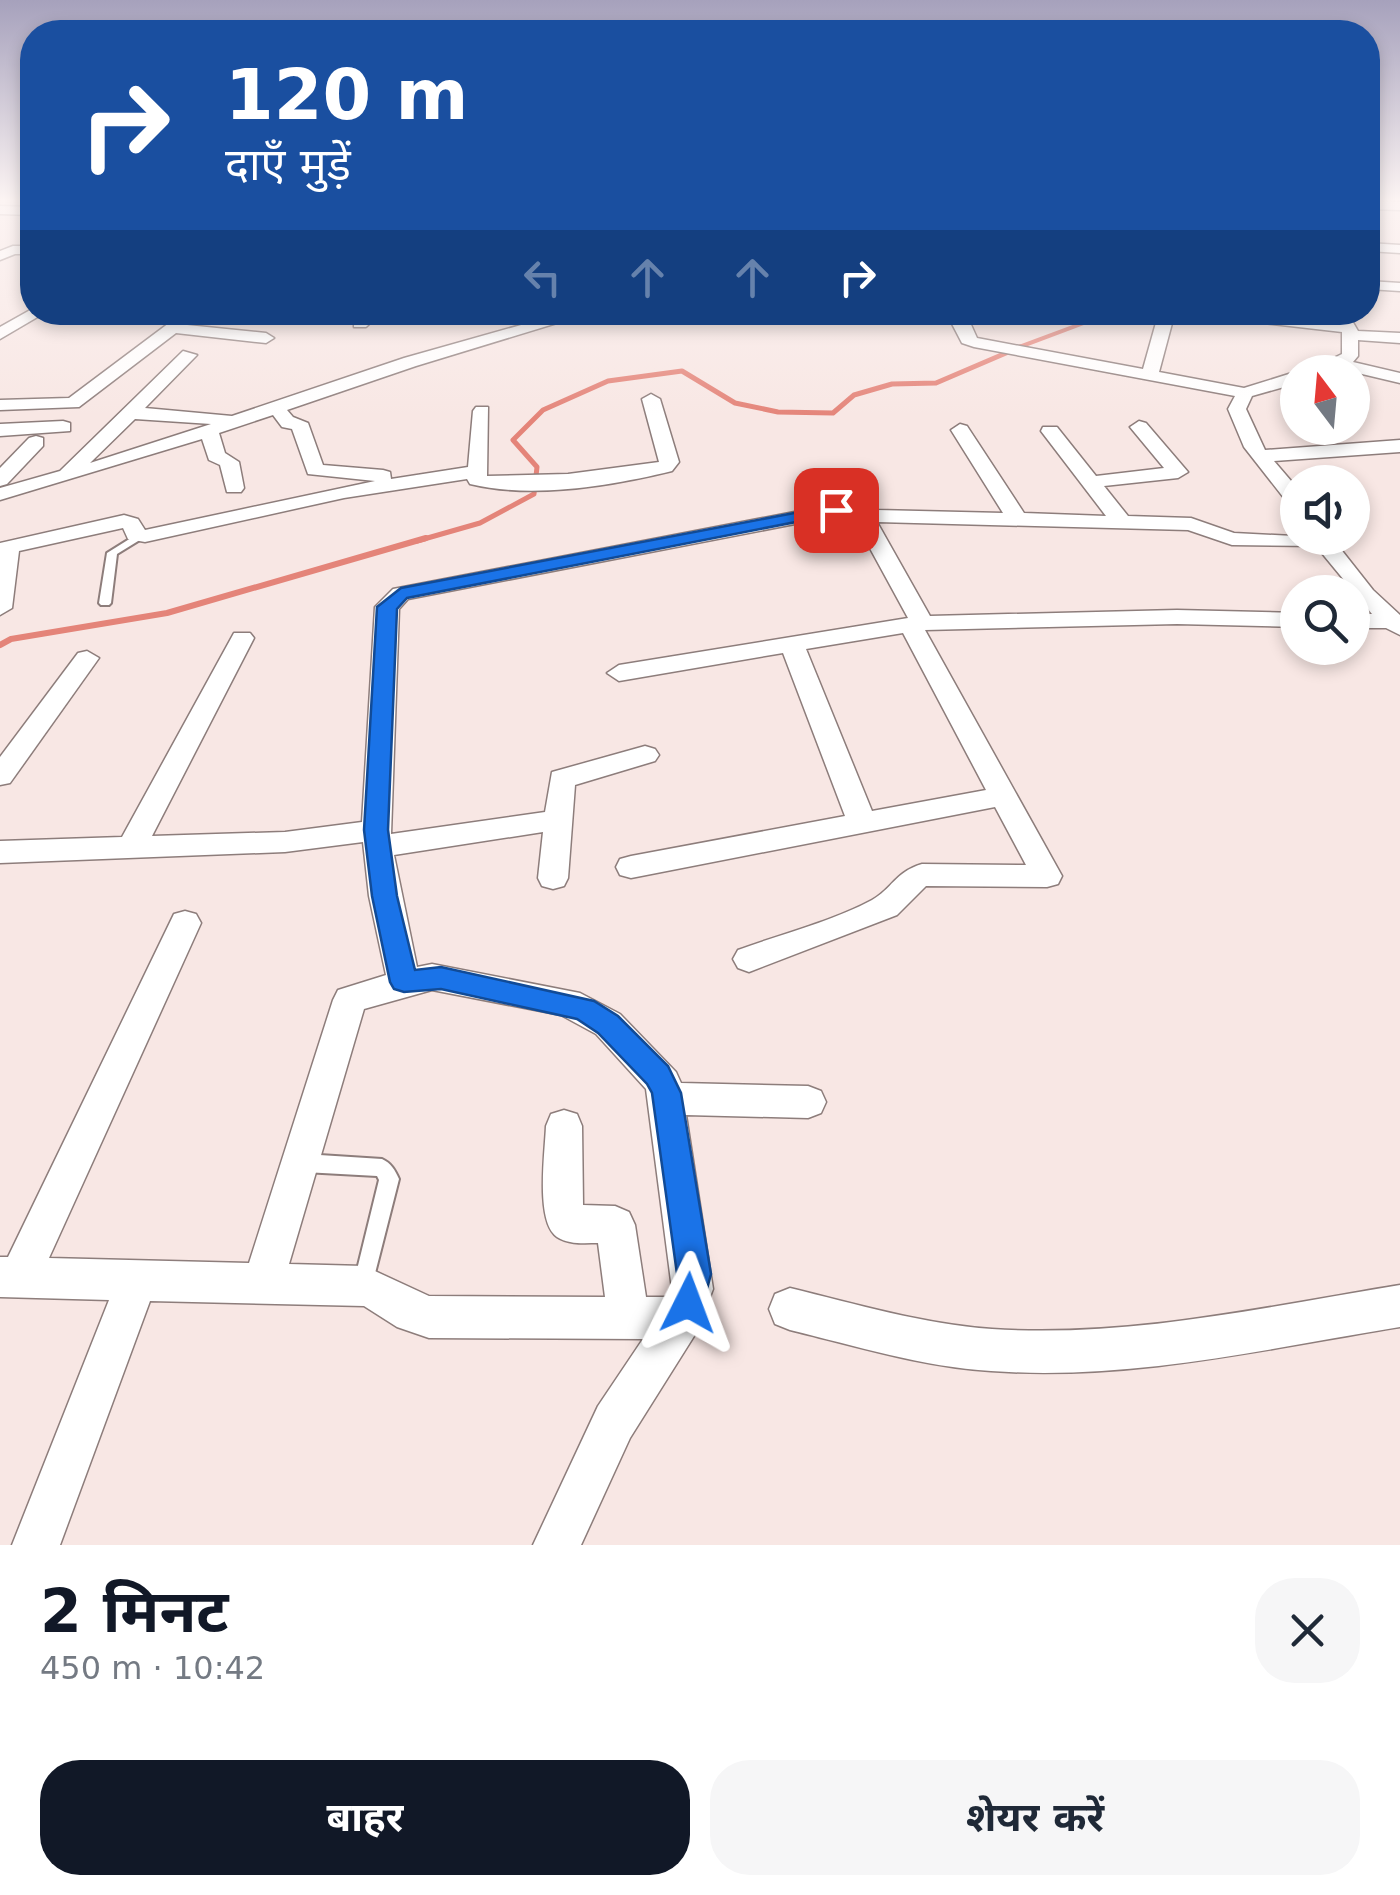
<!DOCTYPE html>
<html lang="hi">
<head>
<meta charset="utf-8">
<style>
  :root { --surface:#fff; --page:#f6f6f7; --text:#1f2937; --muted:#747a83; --accent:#111827 }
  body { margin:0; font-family:"DejaVu Sans","Noto Sans Devanagari",sans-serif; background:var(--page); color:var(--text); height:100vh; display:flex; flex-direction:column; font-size:38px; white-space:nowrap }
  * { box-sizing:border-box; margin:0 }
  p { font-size:32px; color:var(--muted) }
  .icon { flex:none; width:55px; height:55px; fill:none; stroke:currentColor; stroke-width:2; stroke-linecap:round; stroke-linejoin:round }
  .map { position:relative; height:1545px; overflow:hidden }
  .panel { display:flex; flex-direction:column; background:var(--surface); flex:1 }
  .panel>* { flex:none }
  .top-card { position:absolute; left:20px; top:20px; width:1360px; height:305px; border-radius:40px; box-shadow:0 5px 15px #0003; background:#1a4fa0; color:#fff; overflow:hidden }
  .needle { width:65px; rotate:344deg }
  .controls { position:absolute; left:1280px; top:355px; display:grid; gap:20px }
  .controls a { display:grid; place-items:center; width:90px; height:90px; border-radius:50%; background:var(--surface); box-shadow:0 5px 15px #0003; font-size:50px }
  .pin { position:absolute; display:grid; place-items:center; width:85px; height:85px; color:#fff; margin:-42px; border-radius:20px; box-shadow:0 5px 15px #0006 }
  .me { position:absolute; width:110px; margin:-55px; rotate:3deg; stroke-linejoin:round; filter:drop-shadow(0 0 8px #0008) }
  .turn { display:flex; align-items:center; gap:35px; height:210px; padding:0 40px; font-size:45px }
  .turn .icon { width:130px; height:130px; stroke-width:2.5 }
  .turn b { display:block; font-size:70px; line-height:85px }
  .lanes { display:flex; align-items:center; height:95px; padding:0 40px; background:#0003; justify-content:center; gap:50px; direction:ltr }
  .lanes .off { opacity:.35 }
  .round { display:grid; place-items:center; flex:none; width:105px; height:105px; border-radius:40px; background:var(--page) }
  .headline { display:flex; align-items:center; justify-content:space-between; height:170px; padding:0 40px }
  h1 { font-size:60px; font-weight:700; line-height:75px; color:var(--accent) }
  .cta { display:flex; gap:20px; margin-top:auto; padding:20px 40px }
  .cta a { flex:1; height:115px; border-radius:40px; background:var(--accent); color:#fff; font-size:40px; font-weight:700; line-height:115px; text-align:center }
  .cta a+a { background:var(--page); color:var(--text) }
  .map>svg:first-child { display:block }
</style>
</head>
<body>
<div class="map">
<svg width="1400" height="1545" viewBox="0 0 1400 1545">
  <rect width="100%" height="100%" fill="#f8e7e4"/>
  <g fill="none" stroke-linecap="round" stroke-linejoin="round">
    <polyline stroke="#e48479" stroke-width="4" points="1014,349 1113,312"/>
    <polyline stroke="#e48479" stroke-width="5" points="417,541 480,523 534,494 537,467 513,440 543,410 608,381 682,371 735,403 778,412 833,413 854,395 892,384 936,383 1020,347"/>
    <polyline stroke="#e48479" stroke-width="6" points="0,645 11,639 167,613 426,538"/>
    <g stroke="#8d7d7b" stroke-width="4">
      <g id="lane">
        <polygon points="139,533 144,536 143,538 117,554 111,603 109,605 101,605 99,603 107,553"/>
        <path d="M304 1154 382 1159C391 1163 395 1170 399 1179L371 1289 364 1292 357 1289 354 1282 379 1180 377 1176 304 1172 297 1169 295 1163 297 1157Z"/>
      </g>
    </g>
    <g stroke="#8d7d7b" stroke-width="3">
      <g id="street">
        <polygon points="1368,201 1400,202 1400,210 1368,209"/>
        <polygon points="0,206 32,207 32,215 0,214"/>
        <polygon points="1368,243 1400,245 1400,253 1368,251"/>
        <polygon points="13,246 32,246 32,254 15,254 0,260 0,251"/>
        <polygon points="1368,281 1400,283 1400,291 1368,289"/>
        <polygon points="32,309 32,312 46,312 0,339 0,327"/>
        <polygon points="365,312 382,312 366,327 354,327 354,321"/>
        <path d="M567 312H593L416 366 287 410 293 417 308 423 323 465 383 470 390 472 391 479 468 467 473 411 476 407H488L487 476 568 474 659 462 642 399 651 394 660 399 679 462 672 471C611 486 531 499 470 484L467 479 344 498 145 542 128 539 123 528 19 551 12 608 0 615V543L124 515 138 519 145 530 375 481 308 474 292 429 282 427 273 415 219 433 225 453 239 462 244 488 241 492H227L220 465 209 460 202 439 0 500V488L60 471 183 351 197 355 145 408 232 416 404 358ZM135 419 211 424 90 463Z"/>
        <polygon points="878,312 960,312 968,318 977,338 1143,369 1159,312 1175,312 1159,372 1244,388 1292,373 1301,372 1298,383 1252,396 1246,409 1265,450 1400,440 1400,452 1274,461 1298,489 1298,509 1291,507 1244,447 1228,409 1235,396 974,347 962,343 950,320 885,317"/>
        <polygon points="1205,312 1257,312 1338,322 1332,312 1347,312 1358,331 1400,333 1400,343 1358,340 1358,356 1353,362 1400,373 1400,383 1341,369 1305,372 1342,354 1342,332 1212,317"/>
        <polygon points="181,314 195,317 187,325 266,333 274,338 266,343 176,333 79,407 0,410 0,400 69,398"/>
        <polygon points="63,421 70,423 70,431 0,436 0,424"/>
        <path d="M1139 421 1146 423 1188 472 1178 478 1104 486 1128 516 1191 518 1234 533 1332 538 1373 590 1400 615V635L1386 628H1352V614H1372L1316 546 1232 545 1188 530 877 522 930 616 1177 610 1298 613V627L1177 624 925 630 1062 876 1058 884 1047 887 926 886 897 915 749 972 738 968 733 959 738 950C781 934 831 922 872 900 892 889 895 872 922 864L1026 865 995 807 631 878 620 875 616 867 620 859 631 856 845 816 783 653 619 681 607 673 619 665 908 618 854 519 836 516 408 599 399 609 391 834 545 812 552 772 645 746 655 749 659 755 655 761 575 785 568 878 564 886 553 889 542 886 538 878 543 832 394 855 417 967 432 964 580 993 620 1014 676 1072 681 1083 808 1086 821 1091 826 1102 821 1113 808 1118 686 1115 713 1289 696 1333 630 1438 581 1545H533L598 1406 643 1339 429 1338 397 1327 364 1306 150 1301 60 1545H12L109 1300 0 1297V1257H8L174 914 185 911 196 914 201 923 49 1258 249 1263 333 1000 338 990 386 975 369 896 363 842 285 852 0 863V841L122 837 234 633H250L254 638 152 836 285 832 362 822 375 607 393 589 836 504 877 510 1003 513 951 430 960 424 967 426 1024 513 1106 516 1041 431 1043 427H1057L1096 476 1164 468 1130 427ZM903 633 986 790 872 811 806 649ZM432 990 561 1015 596 1034 646 1089 672 1289 669 1297H646L635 1225 629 1212 615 1206 583 1205 582 1126 577 1114 564 1110 551 1114 546 1126C545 1152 535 1222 557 1237 569 1245 585 1243 598 1243L605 1297 429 1296 364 1266 289 1264 364 1009Z"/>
        <polygon points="36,436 43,438 43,446 7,484 0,486 0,468 29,438"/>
        <polygon points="87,651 99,658 10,783 0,785 0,757 78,653"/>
        <path d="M1400 1285V1327C1265 1349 1129 1381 991 1371 923 1367 856 1346 790 1330L775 1324 769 1309 775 1294 790 1288C856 1304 923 1324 992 1329 1129 1338 1265 1307 1400 1285Z"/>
      </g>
    </g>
    <use href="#lane" fill="#fff" fill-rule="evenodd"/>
    <use href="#street" fill="#fff" fill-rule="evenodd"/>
  </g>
  <linearGradient id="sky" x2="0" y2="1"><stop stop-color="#a6a1bc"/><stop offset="0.48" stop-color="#fcf4f3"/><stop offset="1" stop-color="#fcf4f3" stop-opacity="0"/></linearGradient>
  <rect width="1400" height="417" fill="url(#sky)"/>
  <polygon fill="#1a73e8" stroke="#114b97" stroke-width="2.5" points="836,505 845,510 842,513 407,598 397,609 388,830 397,896 415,970 441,967 594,1001 618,1016 668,1066 681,1093 711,1274 700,1315 688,1320 676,1315 671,1303 677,1274 652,1093 647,1084 598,1033 577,1019 441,989 404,992 394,989 390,982 372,896 364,830 377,607 401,588"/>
</svg>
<div class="controls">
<a><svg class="needle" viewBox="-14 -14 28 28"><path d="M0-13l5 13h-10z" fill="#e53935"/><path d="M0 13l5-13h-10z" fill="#747a83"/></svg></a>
<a><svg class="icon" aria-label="sound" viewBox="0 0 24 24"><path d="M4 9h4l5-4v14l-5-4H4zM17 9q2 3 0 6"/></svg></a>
<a><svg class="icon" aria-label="search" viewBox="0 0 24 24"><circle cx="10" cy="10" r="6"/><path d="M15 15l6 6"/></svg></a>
</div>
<div class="pin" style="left:836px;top:510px;background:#d93025"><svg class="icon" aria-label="arrive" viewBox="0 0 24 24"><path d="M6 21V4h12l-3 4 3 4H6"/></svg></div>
<svg class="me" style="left:688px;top:1303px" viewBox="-20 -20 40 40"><path d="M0-17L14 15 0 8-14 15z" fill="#1a73e8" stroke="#fff" stroke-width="4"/></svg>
<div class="top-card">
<div class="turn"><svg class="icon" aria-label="right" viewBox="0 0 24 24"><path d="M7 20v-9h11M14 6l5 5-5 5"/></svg><div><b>120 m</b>दाएँ मुड़ें</div></div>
<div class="lanes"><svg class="icon off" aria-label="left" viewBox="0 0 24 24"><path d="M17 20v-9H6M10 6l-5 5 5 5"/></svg><svg class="icon off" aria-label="ahead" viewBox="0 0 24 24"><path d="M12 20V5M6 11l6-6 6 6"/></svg><svg class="icon off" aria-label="ahead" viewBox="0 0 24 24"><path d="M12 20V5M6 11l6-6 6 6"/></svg><svg class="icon" aria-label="right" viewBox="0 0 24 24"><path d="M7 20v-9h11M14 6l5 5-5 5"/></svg></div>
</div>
</div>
<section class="panel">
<div class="headline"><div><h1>2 मिनट</h1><p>450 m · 10:42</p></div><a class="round"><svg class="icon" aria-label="close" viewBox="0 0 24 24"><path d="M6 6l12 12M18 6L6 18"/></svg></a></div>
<div class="cta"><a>बाहर</a><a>शेयर करें</a></div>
</section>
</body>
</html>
